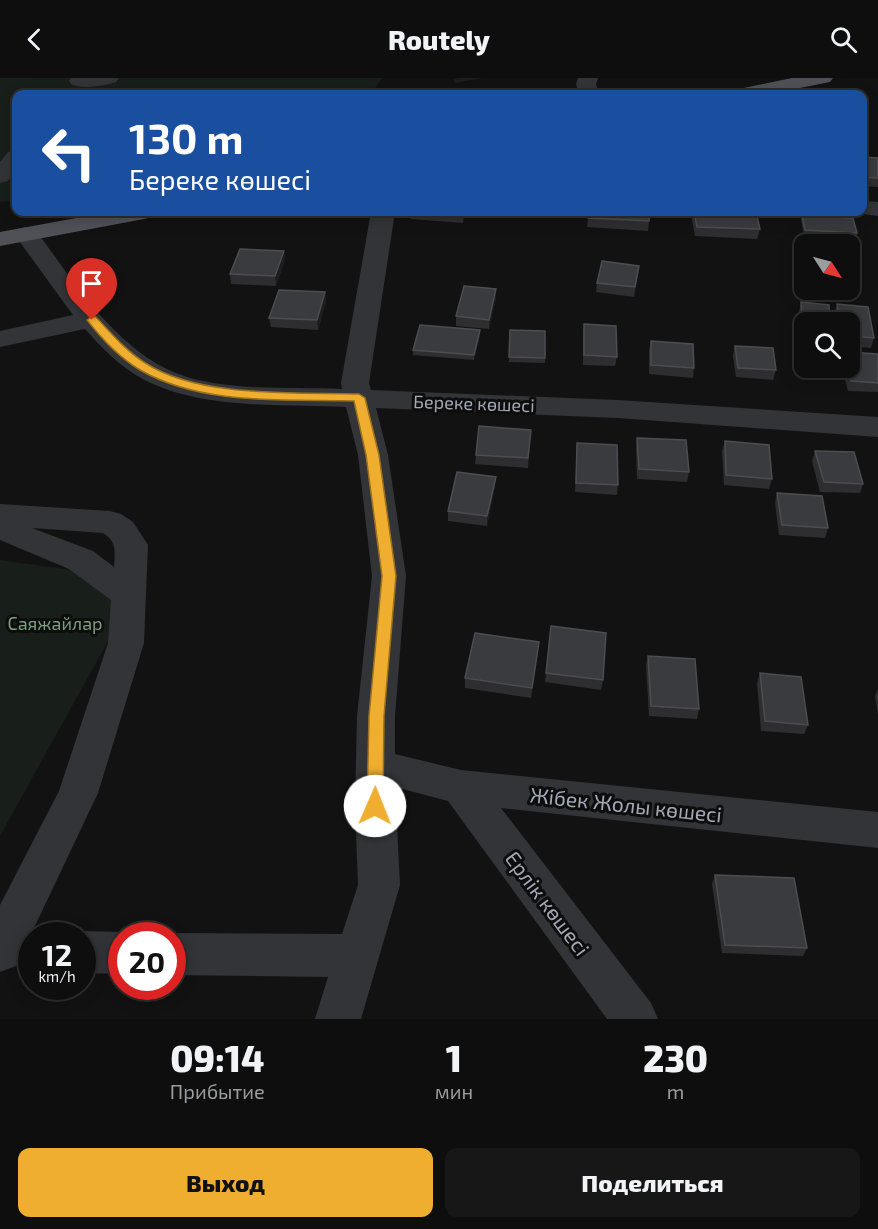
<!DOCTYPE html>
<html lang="ru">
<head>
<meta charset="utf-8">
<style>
  :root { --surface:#0e0e0e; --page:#171717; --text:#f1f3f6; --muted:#9b9c9e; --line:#2e2e2e; --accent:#efae2f }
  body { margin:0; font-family:"Exo 2",sans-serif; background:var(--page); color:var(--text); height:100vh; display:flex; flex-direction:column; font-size:22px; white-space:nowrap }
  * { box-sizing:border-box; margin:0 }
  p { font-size:20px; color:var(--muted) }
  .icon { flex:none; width:33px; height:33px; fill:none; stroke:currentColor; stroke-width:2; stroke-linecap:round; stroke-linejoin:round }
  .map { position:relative; height:941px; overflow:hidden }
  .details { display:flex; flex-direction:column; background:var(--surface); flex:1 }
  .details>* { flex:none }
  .hud { position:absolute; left:12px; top:12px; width:855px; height:126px; border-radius:12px; box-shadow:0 3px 15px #0003,0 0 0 2px var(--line); background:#1a4fa0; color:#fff; overflow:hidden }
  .needle { width:39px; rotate:126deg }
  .tools { position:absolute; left:794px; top:156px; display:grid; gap:12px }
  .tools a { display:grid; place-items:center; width:66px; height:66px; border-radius:12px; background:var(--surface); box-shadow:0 3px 15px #0003,0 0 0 2px var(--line); font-size:30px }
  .speed { position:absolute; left:18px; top:844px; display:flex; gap:12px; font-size:30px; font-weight:700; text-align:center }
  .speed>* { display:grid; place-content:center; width:78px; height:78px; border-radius:50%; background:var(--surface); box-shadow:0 3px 15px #0003,0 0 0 2px var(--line); line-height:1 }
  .speed small { font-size:15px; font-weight:400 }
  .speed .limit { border:9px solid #d22; background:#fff; color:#111 }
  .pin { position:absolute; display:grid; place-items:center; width:51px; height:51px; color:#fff; margin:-62px -26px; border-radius:50% 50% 50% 0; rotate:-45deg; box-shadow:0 0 6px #0007 }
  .pin .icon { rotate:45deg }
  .me { position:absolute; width:66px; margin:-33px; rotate:1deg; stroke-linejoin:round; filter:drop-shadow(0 0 4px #0008) }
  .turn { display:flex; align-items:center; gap:21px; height:126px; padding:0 18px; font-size:27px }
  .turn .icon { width:78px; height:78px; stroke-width:2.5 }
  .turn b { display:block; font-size:42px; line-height:51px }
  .eta { display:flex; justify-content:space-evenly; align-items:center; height:102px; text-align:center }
  .eta b { font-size:36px; font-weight:800; line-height:42px }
  .primary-button { display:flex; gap:12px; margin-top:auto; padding:12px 18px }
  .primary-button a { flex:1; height:69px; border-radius:12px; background:var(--accent); color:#111; font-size:24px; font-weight:800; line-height:69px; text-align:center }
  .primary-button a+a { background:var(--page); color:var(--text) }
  header { display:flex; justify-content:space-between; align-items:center; height:78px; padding:0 18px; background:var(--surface); font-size:27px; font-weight:800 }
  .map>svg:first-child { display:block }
</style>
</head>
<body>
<header><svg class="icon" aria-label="back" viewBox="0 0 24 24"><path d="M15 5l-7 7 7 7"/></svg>Routely<svg class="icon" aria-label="search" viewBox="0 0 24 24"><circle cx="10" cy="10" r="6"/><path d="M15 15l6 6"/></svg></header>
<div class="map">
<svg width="878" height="941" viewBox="0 0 878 941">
  <rect width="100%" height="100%" fill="#121213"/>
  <g fill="#181e19">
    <polygon points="0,0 382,0 371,16 16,16 16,123 0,124"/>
    <polygon points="0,482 142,502 0,758"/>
  </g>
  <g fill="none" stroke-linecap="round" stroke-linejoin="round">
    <g fill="#333438" fill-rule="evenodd">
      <path d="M71 0H119L116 4C103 8 85 11 72 7L69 3Z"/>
      <polygon points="578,0 598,0 596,6 599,16 579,16 576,6"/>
      <polygon points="16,72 16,93 8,103 0,105 0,84 8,74"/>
      <polygon points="862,123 878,124 878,138 854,135 853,134 862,134"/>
      <path d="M371 134H395L369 305 371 312 618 322 878 339V359L618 340 376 330 388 377 406 498 395 638V676L461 692 878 734V770L501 730 651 925 658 941H607L448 723 395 709 400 807 361 941H315L328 899 172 897V858H164L172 855 342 856 358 807 355 728 357 638 372 498 358 377 346 329C284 326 200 332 143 301 120 289 102 270 85 251L0 269V253L73 237 14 156 17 151 26 149 35 151C74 204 120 279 187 299 233 313 293 309 342 311L341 305Z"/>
      <path d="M0 426 110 433 121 436 133 444 148 467 144 565 98 715 16 888 0 894V827L59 713 108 565 111 522 69 491 0 462ZM32 450 103 455C117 464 115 473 114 489L93 473Z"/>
      <polygon points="82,853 122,854 133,858 122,858 122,896 82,895 82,858 69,858"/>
    </g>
    <g fill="#4f5157" fill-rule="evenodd">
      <polygon points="792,0 833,0 830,4 770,16 731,16 734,12"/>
      <polygon points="109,134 156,134 152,139 144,141 0,168 0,154"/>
    </g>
  </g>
  <g fill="#2e2e31">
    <polygon points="862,79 878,80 878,109 862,108"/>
    <polygon points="410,134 465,134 463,145 411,141"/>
    <polygon points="589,134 649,143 648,153 587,149"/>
    <polygon points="692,134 756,134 760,151 757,161 695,158 691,137"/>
    <polygon points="802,137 857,155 856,160 804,157 801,142"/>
    <polygon points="284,173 285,182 276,208 231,206 230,196"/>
    <polygon points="639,188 634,219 596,214 597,205"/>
    <polygon points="496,211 496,220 489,251 456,248 456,238"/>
    <polygon points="325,214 326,224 318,252 271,249 269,240"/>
    <polygon points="801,224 804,244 804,260 800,259 799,234"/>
    <polygon points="837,226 874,260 871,270 849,268 849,244 835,244 834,236"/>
    <polygon points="584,246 617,279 615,288 583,287 583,256"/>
    <polygon points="480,252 480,257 474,282 413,277 413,272"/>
    <polygon points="510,252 545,280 545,285 509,284"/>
    <polygon points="651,263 694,290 693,300 649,296 649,273"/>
    <polygon points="735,268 776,292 773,302 736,299 733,278"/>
    <polygon points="878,278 878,314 848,313 842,290 849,290"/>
    <polygon points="531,352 528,390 475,386 476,377"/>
    <polygon points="637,360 689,394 687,404 637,401 636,370"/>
    <polygon points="725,363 772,401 769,411 724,407 722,373"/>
    <polygon points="577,365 618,407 617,417 575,414"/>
    <polygon points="815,373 863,406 860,415 820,414 812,383"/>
    <polygon points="495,408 487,448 448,443 448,433"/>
    <polygon points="777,415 828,450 825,460 779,457 775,425"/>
    <polygon points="551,548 603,602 601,612 545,604"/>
    <polygon points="538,573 531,620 465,610 465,600"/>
    <polygon points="648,578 699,631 697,641 649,638 646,588"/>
    <polygon points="760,595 808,647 804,656 761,653 757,605"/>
    <polygon points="878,611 878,636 875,618"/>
    <polygon points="715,797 807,870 803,878 722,875 712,806"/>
  </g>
  <g fill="#1d1d1f">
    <polygon points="459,0 483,0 454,5 454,1"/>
    <polygon points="463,134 465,134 463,145"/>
    <polygon points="284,173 285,182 276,208 275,198"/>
    <polygon points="496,211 496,220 489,251 489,242"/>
    <polygon points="325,214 326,224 318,252 317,242"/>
    <polygon points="480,252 480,257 474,282 474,277"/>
    <polygon points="496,399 495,408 487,448 487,438"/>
  </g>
  <g fill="#3a3b3f" stroke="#4b4d51" stroke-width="1.5">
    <polygon points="862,79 878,80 878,100 864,99 862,89"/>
    <polygon points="431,134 463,134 463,136"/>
    <polygon points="589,134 649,134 649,143 588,140"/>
    <polygon points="694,134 756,134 760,151 697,149"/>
    <polygon points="802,137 853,140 857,155 805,152"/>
    <polygon points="240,171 284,173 275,198 230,196"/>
    <polygon points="602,183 639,188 635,209 597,205"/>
    <polygon points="464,208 496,211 489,242 456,238"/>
    <polygon points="279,212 325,214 317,242 269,240"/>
    <polygon points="801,224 829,227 830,244 804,244 804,250 803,250"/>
    <polygon points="837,226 868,229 874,260 849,258 849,244 840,244"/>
    <polygon points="584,246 616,248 617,279 584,277"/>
    <polygon points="420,247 480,252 474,277 413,272"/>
    <polygon points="510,252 545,253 545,280 509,279"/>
    <polygon points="651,263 693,266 694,290 651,287"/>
    <polygon points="735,268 773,270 776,292 738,290"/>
    <polygon points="849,274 877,276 878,278 878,305 851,303 847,290 849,290"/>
    <polygon points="479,348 531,352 528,380 476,377"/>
    <polygon points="637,360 686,362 689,394 639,391"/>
    <polygon points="725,363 769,367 772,401 726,397"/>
    <polygon points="577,365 617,367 618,407 576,405"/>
    <polygon points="815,373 854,374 863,406 824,404"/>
    <polygon points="457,394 496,399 487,438 448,433"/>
    <polygon points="777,415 822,418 828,450 782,447"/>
    <polygon points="551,548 606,555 603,602 546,595"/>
    <polygon points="475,555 539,564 532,610 465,600"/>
    <polygon points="648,578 695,581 699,631 651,628"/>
    <polygon points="760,595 801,599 808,647 765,643"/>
    <polygon points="715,797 794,800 807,870 725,867"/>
  </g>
  <path fill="#efae2f" stroke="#9b711f" stroke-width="1.5" d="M92 238 96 239C112 256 127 274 147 286 201 320 296 314 359 316L365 320 379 377 396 498 384 638 383 728 381 734 375 736 369 734 367 728 369 638 382 498 366 377 354 323C284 321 203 328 140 292 120 280 101 260 87 242Z"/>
  <g text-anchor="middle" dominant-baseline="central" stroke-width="6" stroke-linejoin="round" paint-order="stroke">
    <g font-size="18" fill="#a3a9b4" stroke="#0d0d0e">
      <text transform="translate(474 325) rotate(2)">Береке көшесі</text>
    </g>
    <g font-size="18" fill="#7a9f7d" stroke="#0d0d0e">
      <text x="55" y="545">Саяжайлар</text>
    </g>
    <g font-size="21" fill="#a3a9b4" stroke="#0d0d0e">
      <text transform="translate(626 726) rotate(6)">Жібек Жолы көшесі</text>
      <text transform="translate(548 825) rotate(53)">Ерлік көшесі</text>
    </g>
  </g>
</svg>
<div class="tools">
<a><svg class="needle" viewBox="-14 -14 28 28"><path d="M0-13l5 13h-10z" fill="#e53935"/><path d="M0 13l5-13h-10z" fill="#9b9c9e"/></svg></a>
<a><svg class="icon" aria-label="search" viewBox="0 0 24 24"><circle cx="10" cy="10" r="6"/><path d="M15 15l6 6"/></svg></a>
</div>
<div class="speed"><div>12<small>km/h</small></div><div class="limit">20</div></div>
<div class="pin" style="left:92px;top:242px;background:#d93025"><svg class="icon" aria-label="arrive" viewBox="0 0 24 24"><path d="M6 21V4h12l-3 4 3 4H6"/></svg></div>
<svg class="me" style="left:375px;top:728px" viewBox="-20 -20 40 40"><circle r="19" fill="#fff"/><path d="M0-13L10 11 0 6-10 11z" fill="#efae2f"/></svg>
<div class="hud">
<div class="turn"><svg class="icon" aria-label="left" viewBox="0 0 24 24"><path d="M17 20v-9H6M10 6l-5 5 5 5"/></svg><div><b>130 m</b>Береке көшесі</div></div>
</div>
</div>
<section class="details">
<div class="eta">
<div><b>09:14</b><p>Прибытие</p></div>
<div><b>1</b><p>мин</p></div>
<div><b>230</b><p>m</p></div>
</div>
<div class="primary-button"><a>Выход</a><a>Поделиться</a></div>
</section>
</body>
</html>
